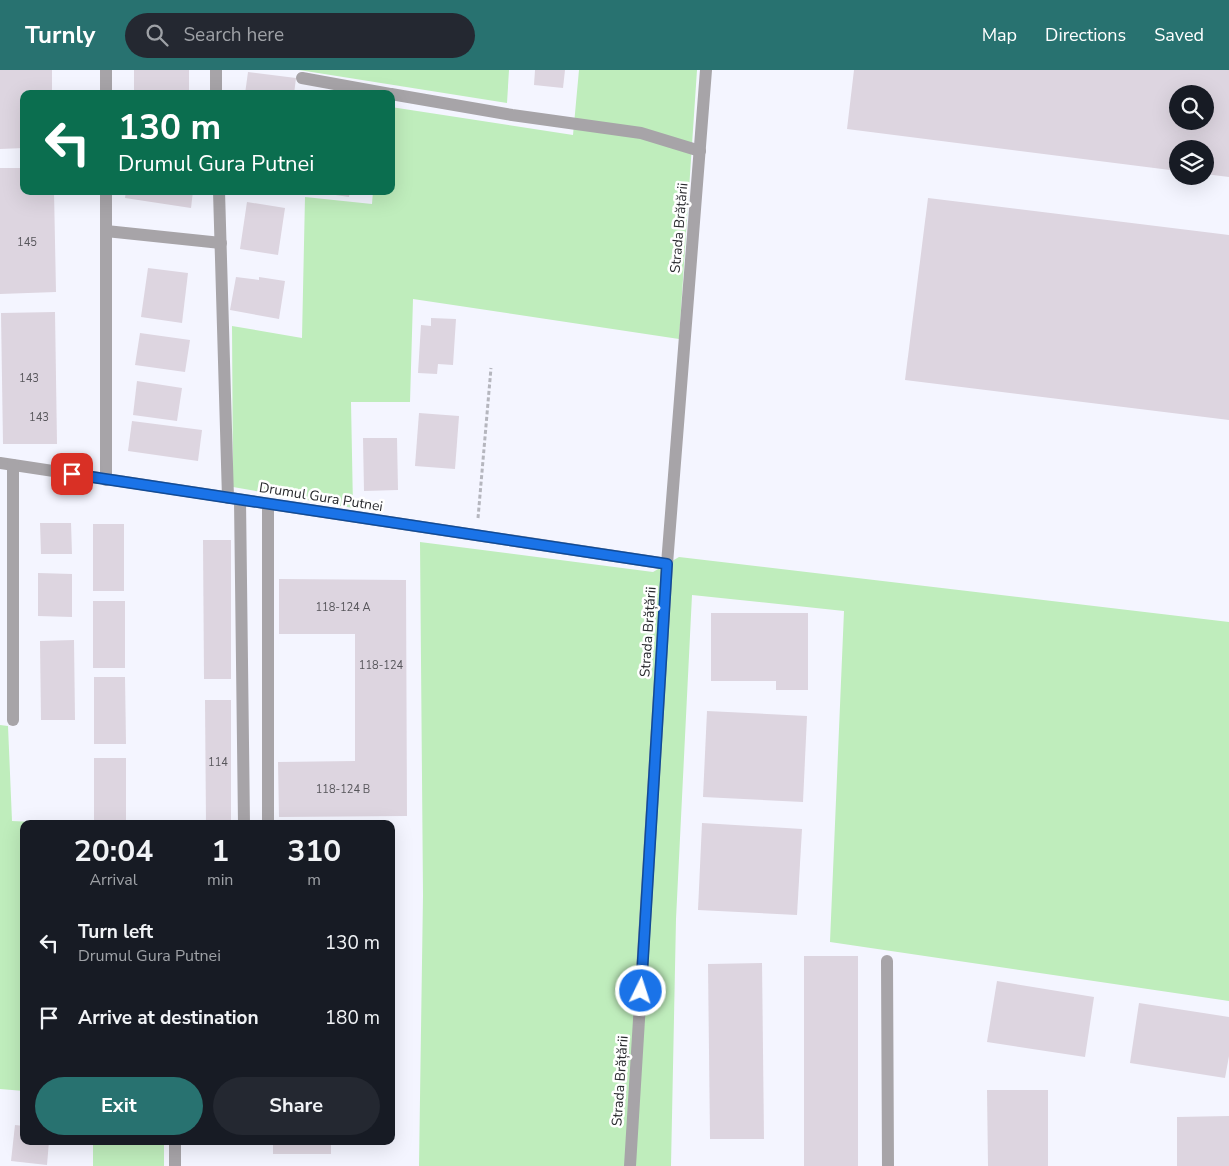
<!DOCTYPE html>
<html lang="en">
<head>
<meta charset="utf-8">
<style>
  :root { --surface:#171b24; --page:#242831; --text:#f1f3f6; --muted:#9ea1a6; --accent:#287270 }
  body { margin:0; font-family:"Nunito Sans",sans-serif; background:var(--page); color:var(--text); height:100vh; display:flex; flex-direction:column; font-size:19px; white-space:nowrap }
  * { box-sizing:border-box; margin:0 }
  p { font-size:16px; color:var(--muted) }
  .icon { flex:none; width:28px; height:28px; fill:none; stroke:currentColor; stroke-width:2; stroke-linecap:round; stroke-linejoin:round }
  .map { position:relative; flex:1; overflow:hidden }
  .panel { position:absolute; left:20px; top:750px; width:375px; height:325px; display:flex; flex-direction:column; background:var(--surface); border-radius:10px; box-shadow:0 5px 20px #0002 }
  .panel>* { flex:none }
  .top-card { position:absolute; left:20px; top:20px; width:375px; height:105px; border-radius:10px; box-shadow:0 5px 20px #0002; background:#0b6e4f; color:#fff; overflow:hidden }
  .buttons { position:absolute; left:1169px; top:15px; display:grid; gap:10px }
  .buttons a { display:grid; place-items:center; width:45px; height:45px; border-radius:50%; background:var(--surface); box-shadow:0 5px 20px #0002; font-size:25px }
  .pin { position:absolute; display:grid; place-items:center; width:42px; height:42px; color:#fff; margin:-21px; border-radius:10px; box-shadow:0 2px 8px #0006 }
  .me { position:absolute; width:55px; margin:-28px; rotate:4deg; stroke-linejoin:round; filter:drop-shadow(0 0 4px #0008) }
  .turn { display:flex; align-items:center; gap:18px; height:105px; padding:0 15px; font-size:22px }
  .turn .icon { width:65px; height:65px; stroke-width:2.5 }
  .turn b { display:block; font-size:35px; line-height:42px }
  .eta { display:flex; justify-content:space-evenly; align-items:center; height:85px; text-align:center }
  .eta b { font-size:30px; font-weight:700; line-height:35px }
  .button { display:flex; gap:10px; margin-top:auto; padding:10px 15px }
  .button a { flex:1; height:58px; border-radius:30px; background:var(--accent); color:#fff; font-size:20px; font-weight:700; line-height:58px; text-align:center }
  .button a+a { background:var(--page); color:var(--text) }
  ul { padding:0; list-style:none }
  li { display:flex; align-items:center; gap:15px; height:75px; padding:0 15px }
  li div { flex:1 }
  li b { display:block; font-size:19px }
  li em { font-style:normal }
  header { display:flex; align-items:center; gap:30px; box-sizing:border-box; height:70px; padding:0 25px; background:var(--accent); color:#fff }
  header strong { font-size:24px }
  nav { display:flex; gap:28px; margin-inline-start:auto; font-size:18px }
  .search { width:350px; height:45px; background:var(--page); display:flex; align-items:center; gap:12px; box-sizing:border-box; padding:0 18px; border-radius:28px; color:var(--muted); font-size:19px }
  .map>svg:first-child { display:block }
</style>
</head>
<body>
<header>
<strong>Turnly</strong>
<div class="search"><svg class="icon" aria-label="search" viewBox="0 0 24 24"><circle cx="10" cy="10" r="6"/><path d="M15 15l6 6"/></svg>Search here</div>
<nav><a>Map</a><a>Directions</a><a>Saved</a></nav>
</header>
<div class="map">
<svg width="1229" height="1096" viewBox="0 0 1229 1096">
  <rect width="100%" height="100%" fill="#f4f5ff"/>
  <g fill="#bfedbc">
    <polygon points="299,0 509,0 507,33"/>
    <polygon points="579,0 697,0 679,269 413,229 410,332 351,332 353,438 233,417 232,256 302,268 305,127 372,134 373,121 391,121 391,37 573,65"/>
    <polygon points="420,472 653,502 679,487 1229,552 1229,931 830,872 844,541 692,525 676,849 671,1096 419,1096 423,825"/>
    <polygon points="0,655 8,656 12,751 75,754 24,754 24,1021 0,1019"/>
    <rect x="93" y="1071" width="71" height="25"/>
  </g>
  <g fill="#ddd5e0" fill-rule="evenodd">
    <polygon points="0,0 52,0 52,24 24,24 24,78 0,79"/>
    <rect x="134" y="0" width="55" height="24"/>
    <polygon points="535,0 565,0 563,18 534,15"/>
    <path d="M854 0H1229V107L1205 104V79H1178V101L847 59ZM1178 24H1205V51H1178Z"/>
    <polygon points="248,2 296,8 294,24 245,24"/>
    <polygon points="0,98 24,98 24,121 54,121 56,222 0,224"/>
    <polygon points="126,121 193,121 191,138 125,128"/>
    <polygon points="308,121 350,121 349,127"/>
    <polygon points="928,128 1229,165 1229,350 905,310"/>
    <polygon points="247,132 285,138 278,185 240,179"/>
    <polygon points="148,198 188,203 182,253 141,247"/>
    <polygon points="236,207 259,210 259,207 285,211 279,249 230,240"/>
    <polygon points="55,242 57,374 3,374 1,243"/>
    <polygon points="431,248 456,249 453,295 438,294 437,304 418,303 421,255 431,256"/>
    <polygon points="140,263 190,270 185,302 135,295"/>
    <polygon points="137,311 182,318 177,351 133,345"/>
    <polygon points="419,343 459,346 455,399 415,396"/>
    <polygon points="132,351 202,360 198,391 128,381"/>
    <polygon points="363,368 397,368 398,420 364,421"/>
    <polygon points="40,453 71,453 72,484 41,484"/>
    <rect x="93" y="454" width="31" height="67"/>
    <polygon points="203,470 231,470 231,609 204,609"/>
    <polygon points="38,503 72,504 72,547 38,546"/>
    <polygon points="279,509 406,510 407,746 279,747 278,692 355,691 355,564 279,564"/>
    <rect x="93" y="531" width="32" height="67"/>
    <polygon points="711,543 808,543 808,620 776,620 776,611 711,611"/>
    <polygon points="74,570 75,650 41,650 40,571"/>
    <polygon points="94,607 125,607 126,674 94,674"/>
    <polygon points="205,630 231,630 231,754 206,754"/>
    <polygon points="707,641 807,646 803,732 703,727"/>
    <rect x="94" y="688" width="32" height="66"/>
    <polygon points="702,753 802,759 797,845 698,840"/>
    <rect x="804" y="886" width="54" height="210"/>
    <polygon points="762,893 764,1069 710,1069 708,894"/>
    <polygon points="997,911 1094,927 1085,987 987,972"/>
    <polygon points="1139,933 1229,947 1229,986 1225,1008 1130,993"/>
    <polygon points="987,1020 1048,1020 1048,1096 988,1096"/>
    <polygon points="1229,1046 1229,1096 1177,1096 1177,1047"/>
    <polygon points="15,1055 24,1056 24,1071 49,1071 47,1095 11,1091"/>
    <rect x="273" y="1071" width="58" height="13"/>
  </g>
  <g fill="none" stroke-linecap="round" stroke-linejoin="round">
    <polyline stroke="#b5b6be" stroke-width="3" stroke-dasharray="4 2.5" stroke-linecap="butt" points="478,448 491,298"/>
    <g stroke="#a7a4a8" stroke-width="12">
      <polyline points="106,0 106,24"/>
      <polyline points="302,8 390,24"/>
      <polyline points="216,24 216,0"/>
      <polyline points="391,24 512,45 641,63 700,81"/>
      <polyline points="219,121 228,428"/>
      <polyline points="106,161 221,173"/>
      <polyline points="0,393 667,494"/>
      <polyline points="13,395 13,650"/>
      <polyline points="106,410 106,121"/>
      <polyline points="240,430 244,754"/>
      <polyline points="268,754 268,434"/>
      <polyline points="887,891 888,1096"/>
      <polyline points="175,1096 175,1071"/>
      <polyline points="630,1096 667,494 706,0"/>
    </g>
  </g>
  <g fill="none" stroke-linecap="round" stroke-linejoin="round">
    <g stroke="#114b97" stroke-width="12">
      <polyline id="route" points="72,404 667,494 641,921"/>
    </g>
    <use href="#route" stroke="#1a73e8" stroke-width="9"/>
  </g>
  <g text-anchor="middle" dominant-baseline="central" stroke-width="5" stroke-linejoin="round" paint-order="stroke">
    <g font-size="11" fill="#56555a">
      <text x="27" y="172">145</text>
      <text x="29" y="308">143</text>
      <text x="39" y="347">143</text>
      <text x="343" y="537">118-124 A</text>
      <text x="381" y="595">118-124</text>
      <text x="218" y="692">114</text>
      <text x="343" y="719">118-124 B</text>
    </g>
    <g font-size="14" fill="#292a2e" stroke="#fff">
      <text transform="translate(679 158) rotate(-85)">Strada Brățării</text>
      <text transform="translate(321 427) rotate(9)">Drumul Gura Putnei</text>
      <text transform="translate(648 562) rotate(-86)">Strada Brățării</text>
      <text transform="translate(620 1011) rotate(-86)">Strada Brățării</text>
    </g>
  </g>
</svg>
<div class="buttons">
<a><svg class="icon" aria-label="search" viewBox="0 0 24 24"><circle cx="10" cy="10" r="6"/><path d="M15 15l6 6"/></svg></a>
<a><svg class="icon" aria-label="layers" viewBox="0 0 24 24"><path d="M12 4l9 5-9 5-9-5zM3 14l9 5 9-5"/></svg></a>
</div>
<div class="pin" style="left:72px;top:404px;background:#d93025"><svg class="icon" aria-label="arrive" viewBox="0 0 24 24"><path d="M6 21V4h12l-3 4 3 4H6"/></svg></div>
<svg class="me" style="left:641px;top:921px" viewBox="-20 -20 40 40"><circle r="17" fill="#1a73e8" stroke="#fff" stroke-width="3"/><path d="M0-11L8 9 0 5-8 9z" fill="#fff"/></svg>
<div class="top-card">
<div class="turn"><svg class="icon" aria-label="left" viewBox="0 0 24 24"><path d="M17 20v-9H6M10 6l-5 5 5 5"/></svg><div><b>130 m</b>Drumul Gura Putnei</div></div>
</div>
<section class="panel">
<div class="eta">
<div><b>20:04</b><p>Arrival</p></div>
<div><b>1</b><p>min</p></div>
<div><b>310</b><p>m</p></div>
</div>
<ul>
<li><svg class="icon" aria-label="left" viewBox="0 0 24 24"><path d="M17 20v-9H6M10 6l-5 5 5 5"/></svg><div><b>Turn left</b><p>Drumul Gura Putnei</p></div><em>130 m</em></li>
<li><svg class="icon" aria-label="arrive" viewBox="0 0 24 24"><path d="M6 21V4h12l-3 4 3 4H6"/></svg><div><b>Arrive at destination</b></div><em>180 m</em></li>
</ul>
<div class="button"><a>Exit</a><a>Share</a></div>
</section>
</div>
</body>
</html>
